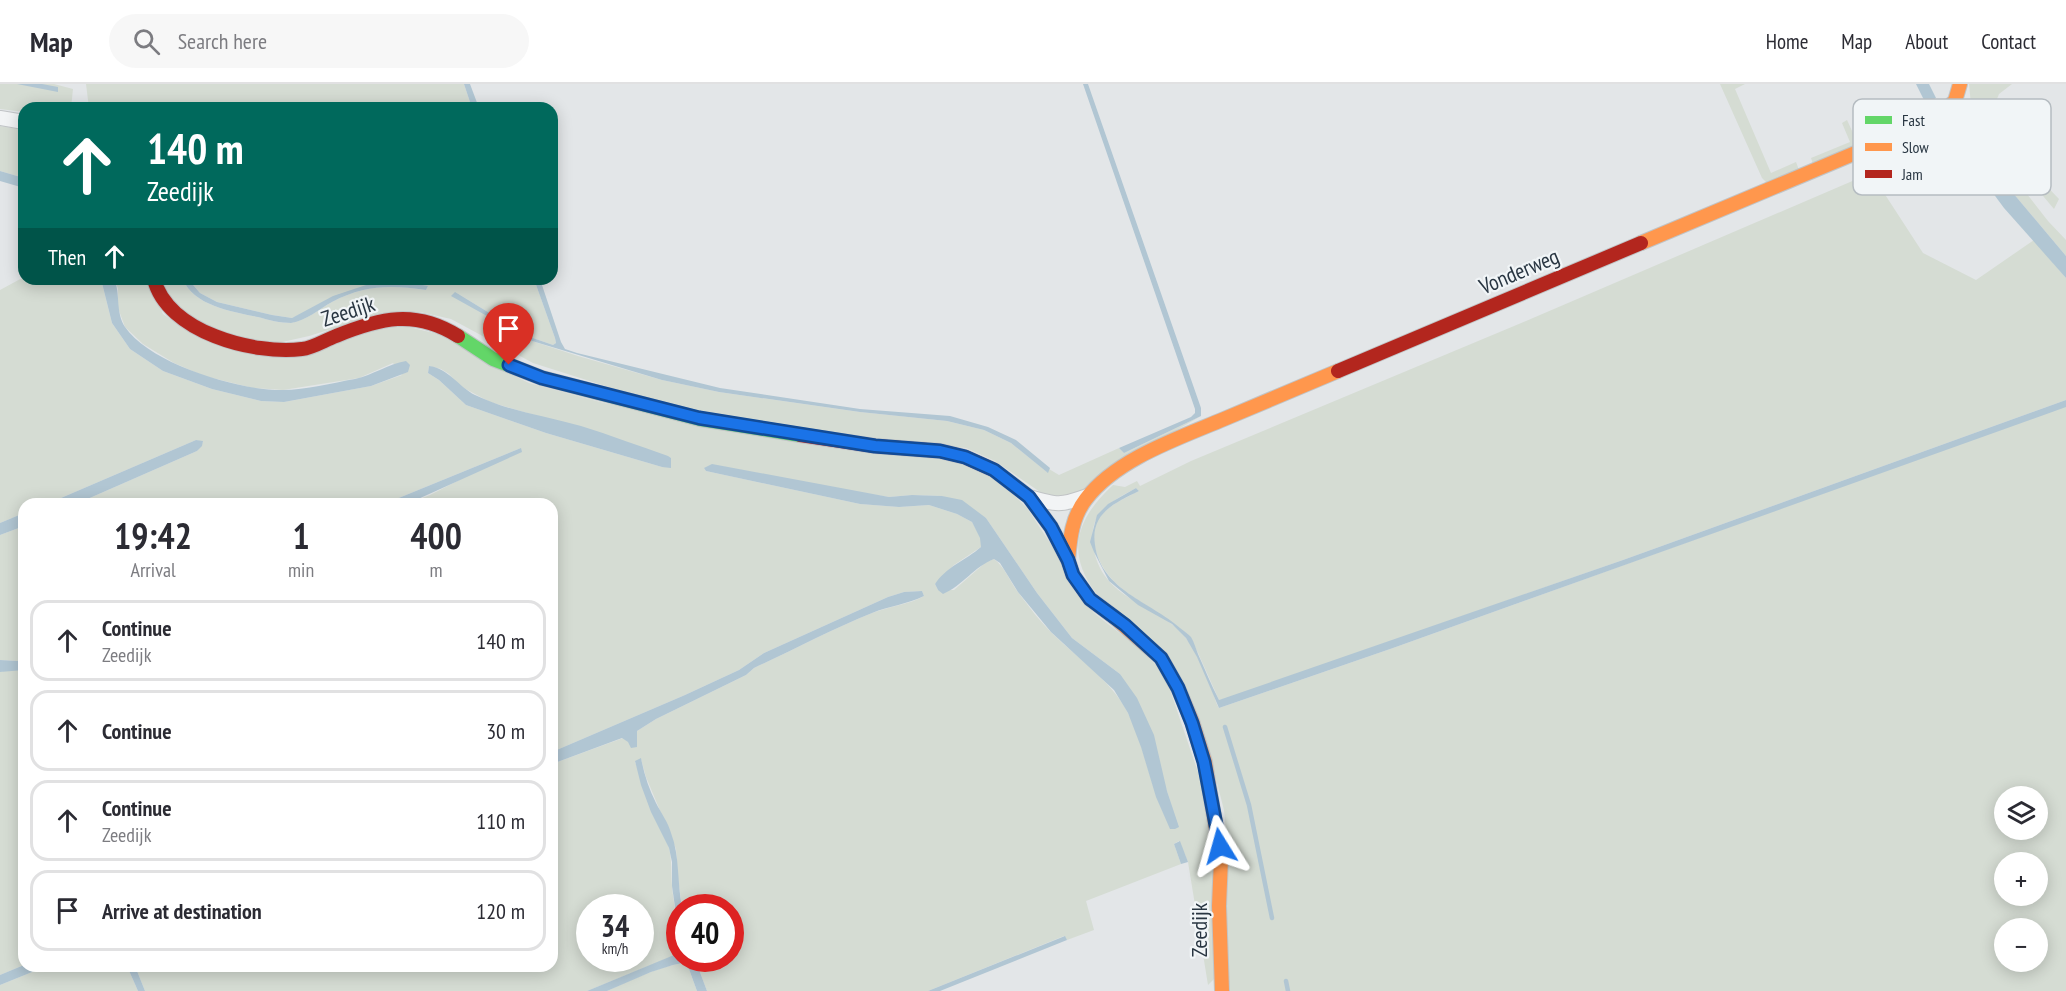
<!DOCTYPE html>
<html lang="en">
<head>
<meta charset="utf-8">
<style>
  :root { --surface:#fff; --page:#f7f7f7; --text:#2b2b33; --muted:#7c7c81; --line:#e1e1e2 }
  body { margin:0; font-family:"PT Sans Narrow",sans-serif; background:var(--page); color:var(--text); height:100vh; display:flex; flex-direction:column; font-size:22px; white-space:nowrap }
  * { box-sizing:border-box; margin:0 }
  p { font-size:20px; color:var(--muted) }
  .icon { flex:none; width:33px; height:33px; fill:none; stroke:currentColor; stroke-width:2; stroke-linecap:round; stroke-linejoin:round }
  .map { position:relative; flex:1; overflow:hidden }
  .sheet { position:absolute; left:18px; top:414px; width:540px; height:474px; display:flex; flex-direction:column; background:var(--surface); border-radius:18px; box-shadow:0 3px 15px #0003 }
  .sheet>* { flex:none }
  .hud { position:absolute; left:18px; top:18px; width:540px; height:183px; border-radius:18px; box-shadow:0 3px 15px #0003; background:#00695c; color:#fff; overflow:hidden }
  .buttons { position:absolute; left:1994px; top:702px; display:grid; gap:12px }
  .buttons a { display:grid; place-items:center; width:54px; height:54px; border-radius:50%; background:var(--surface); box-shadow:0 3px 15px #0003; font-size:30px }
  .speed { position:absolute; left:576px; top:810px; display:flex; gap:12px; font-size:30px; font-weight:700; text-align:center }
  .speed>* { display:grid; place-content:center; width:78px; height:78px; border-radius:50%; background:var(--surface); box-shadow:0 3px 15px #0003; line-height:1 }
  .speed small { font-size:15px; font-weight:400 }
  .speed .limit { border:9px solid #d22; background:#fff; color:#111 }
  .pin { position:absolute; display:grid; place-items:center; width:51px; height:51px; color:#fff; margin:-62px -26px; border-radius:50% 50% 50% 0; rotate:-45deg; box-shadow:0 0 6px #0007 }
  .pin .icon { rotate:45deg }
  .me { position:absolute; width:66px; margin:-33px; rotate:352deg; stroke-linejoin:round; filter:drop-shadow(0 0 4px #0008) }
  .turn { display:flex; align-items:center; gap:21px; height:126px; padding:0 30px; font-size:27px }
  .turn .icon { width:78px; height:78px; stroke-width:2.5 }
  .turn b { display:block; font-size:42px; line-height:51px }
  .then { display:flex; align-items:center; height:57px; padding:0 30px; background:#0003; gap:12px; font-size:22px }
  .eta { display:flex; justify-content:space-evenly; align-items:center; height:102px; text-align:center }
  .eta b { font-size:36px; font-weight:800; line-height:42px }
  ul { padding:0; list-style:none }
  li { display:flex; align-items:center; gap:18px; height:81px; margin:0 12px 9px; padding:0 18px; border:3px solid var(--line); border-radius:18px }
  li div { flex:1 }
  li b { display:block; font-size:22px }
  li em { font-style:normal }
  header { display:flex; align-items:center; gap:36px; box-sizing:border-box; height:84px; padding:0 30px; background:var(--surface); border-bottom:2px solid var(--line) }
  header strong { font-size:28px }
  nav { display:flex; gap:33px; margin-inline-start:auto; font-size:21px }
  .search { width:420px; height:54px; background:var(--page); display:flex; align-items:center; gap:15px; box-sizing:border-box; padding:0 21px; border-radius:33px; color:var(--muted); font-size:22px }
  .map>svg:first-child { display:block }
</style>
</head>
<body>
<header>
<strong>Map</strong>
<div class="search"><svg class="icon" aria-label="search" viewBox="0 0 24 24"><circle cx="10" cy="10" r="6"/><path d="M15 15l6 6"/></svg>Search here</div>
<nav><a>Home</a><a>Map</a><a>About</a><a>Contact</a></nav>
</header>
<div class="map">
<svg width="2066" height="907" viewBox="0 0 2066 907">
  <rect width="100%" height="100%" fill="#e3e6e8"/>
  <g fill="#d5dcd3" fill-rule="evenodd">
    <polygon points="0,0 54,0 73,5 71,24 24,24 24,28 0,25"/>
    <polygon points="86,0 464,0 472,24 89,24"/>
    <polygon points="1720,0 1745,0 1735,5 1771,89 1796,78 1799,86 1767,99 1762,94"/>
    <path d="M1969 0H2012L1999 10 1992 27C2002 56 2037 92 2059 115L2054 125 1988 46 1971 21Z"/>
    <polygon points="1956,29 1965,31 2048,137 2066,156 2066,172 1955,40 1946,43 1942,34"/>
    <polygon points="1847,36 1859,62 1813,80 1811,74 1850,58 1842,39"/>
    <polygon points="0,42 24,46 24,94 0,87"/>
    <path d="M1871 89 1923 169 1976 196 2034 156 2066 194V316L1623 476 1228 614 1219 616C1212 600 1205 585 1198 569 1195 564 1193 557 1190 553 1186 548 1180 545 1175 541 1144 516 1101 504 1094 458 1090 429 1117 418 1139 407L1136 404C1111 418 1089 427 1093 460 1100 518 1158 518 1186 554 1198 569 1205 590 1212 607 1215 613 1216 620 1219 624L1393 564 2066 322V907H1230L1226 875 1228 768 1224 726 1211 676 1179 591 1096 509C1065 468 1077 434 1113 401L1125 403 1137 397 1140 402 1191 377 1526 237ZM2004 712H2037V746H2004ZM2004 778H2037V812H2004ZM2004 844H2037V878H2004Z"/>
    <path d="M24 193V195H101L112 239 130 265 163 287 212 305 261 317 284 318 371 302 402 291 393 279 359 294 283 306 253 304 204 292 174 279 143 260 125 243 118 224V204L114 195H147L163 230 195 252 281 272 375 242 409 243 442 251 492 281 529 299 604 319 970 380 1001 398 1027 424 1060 474 1075 508 1094 529 1140 565 1155 580 1168 600 1201 697 1213 768 1214 895 1208 901 1188 778 1179 757 1174 760 1181 780 1086 817 1094 846 1067 856 1064 852 928 907H707L695 875 730 874V824L682 823 678 795 676 765 646 693 641 675 635 678 669 764C672 777 671 789 672 802 674 825 680 846 679 869L676 871 587 907H145L135 882H552V680L623 654 636 663 637 647 656 635 746 591 754 584C793 566 832 545 872 529 887 523 911 520 924 512L922 507 904 508 888 513 764 569 739 586 685 611 552 668V420H407L430 411 521 364 384 420H76L197 367 203 358 196 356 47 420H24V429L0 439V206ZM429 282 441 285 449 290 460 302 490 318 527 329 581 343 671 374 662 383 546 349 466 321 439 296 428 289ZM704 384 889 413 912 411 942 412 986 434 1037 509 1072 554 1120 590 1167 707 1178 743 1169 740C1149 704 1146 663 1127 627 1110 596 1079 575 1054 551 1041 539 1029 523 1018 508 1010 498 1005 483 994 475L986 478 954 506H938L935 500 954 481 981 463V454L972 438 957 430 929 421 899 423 860 420 706 387ZM590 824H640V874H590Z"/>
    <path d="M161 195H183C193 222 234 228 258 233 268 236 281 239 290 239 306 237 319 225 332 218 365 201 390 201 426 206L428 202 369 200 292 234 272 231 217 218 200 209 188 195H534L555 254 556 259 553 261 527 252 455 208 532 257 578 272 662 296 719 308 860 328 947 337 984 346 1011 359 1047 388 1049 385 1059 391 1119 364 1124 369 1201 332 1114 382 1089 403 1063 413 1046 412 995 377 966 364 839 352 736 335 643 314 533 279 451 235 420 228 351 239 309 252 269 261 230 253 199 238 174 219Z"/>
    <polygon points="24,442 24,576 17,577 0,576 0,451"/>
    <polygon points="8,586 24,586 24,881 0,891 0,588"/>
    <path d="M683 879 689 885 697 907H607C632 896 657 883 683 879Z"/>
    <polygon points="47,882 127,882 138,907 0,907 0,901"/>
  </g>
  <g fill="#b1c6d3">
    <polygon points="17,0 42,0 58,3 58,8"/>
    <polygon points="464,0 470,0 479,24 472,24"/>
    <polygon points="1083,0 1088,0 1201,324 1201,332 1124,369 1119,364 1191,333 1195,329 1195,325"/>
    <polygon points="1916,0 1929,0 1936,14 1926,20"/>
    <polygon points="1955,40 2066,172 2066,194 2004,124 1947,47 1946,43"/>
    <polygon points="0,87 24,94 24,104 0,97"/>
    <path d="M101 195H114C121 210 115 227 125 243 150 280 240 307 283 306 306 306 332 299 355 295 373 291 388 280 406 277L410 281 408 288 371 302 284 318 261 317 212 305 163 287 130 265 112 239Z"/>
    <path d="M183 195H188L200 209 217 218 272 231 292 234 333 212 369 200 395 196 428 202 426 206C390 201 365 201 332 218 319 225 306 237 291 239 281 239 268 236 258 233 234 228 193 222 183 195Z"/>
    <polygon points="534,195 540,195 561,258 565,265 577,269 720,304 860,325 950,332 988,343 1016,356 1050,384 1048,389 1011,359 984,346 947,337 860,328 719,308 662,296 532,257 451,212 455,208 527,252 553,261 556,259 555,254"/>
    <path d="M429 282C448 284 459 303 475 311 508 327 545 332 581 342 610 351 639 362 668 372L671 374V384L662 383 546 349 466 321 439 296 428 289Z"/>
    <path d="M2066 316V323L1393 564 1219 624 1197 573 1186 554 1172 540 1138 521 1109 497 1094 468 1090 458 1097 431 1108 420 1136 404 1139 407C1115 419 1090 429 1095 461 1101 506 1151 518 1180 544 1184 547 1188 550 1191 553 1194 558 1196 565 1198 570 1205 585 1211 601 1219 616L1623 476Z"/>
    <polygon points="196,356 203,357 202,362 197,367 76,420 47,420"/>
    <polygon points="521,364 522,368 407,420 384,420"/>
    <path d="M712 380 889 413 912 411 942 412 962 416 986 434 1037 509 1072 554 1120 590 1137 614 1154 651 1167 707 1179 743 1175 745H1170L1156 713 1141 663 1128 629 1114 606 1051 548 1018 508 1000 479 994 475C975 482 962 502 943 510L938 506 935 500C946 483 966 476 981 463L980 454 972 438 957 430 929 421 899 423 860 420 706 387 704 384Z"/>
    <polygon points="24,429 24,442 0,451 0,439"/>
    <path d="M922 507 924 512C908 520 889 522 872 529 832 545 793 566 754 584L746 591 656 635 637 647V663L631 664 628 658 622 654 552 680V668L685 611 739 586 764 569 888 513 904 508Z"/>
    <polygon points="0,576 17,577 24,576 24,586 0,588"/>
    <path d="M641 674C644 690 649 705 656 719 661 729 668 738 671 749 680 772 677 799 682 823L680 824 679 851 672 802V778L669 764 651 728 641 701 635 677Z"/>
    <polygon points="1180,757 1188,778 1181,780 1174,760"/>
    <polygon points="1065,852 1067,856 940,907 928,907"/>
    <polygon points="679,869 680,874 695,875 707,907 697,907 689,885 683,879 673,881 651,888 607,907 587,907"/>
    <polygon points="24,881 47,882 0,901 0,891"/>
    <polygon points="127,882 135,882 145,907 138,907"/>
  </g>
  <g fill="none" stroke-linecap="round" stroke-linejoin="round">
    <g stroke="#b1c6d3" stroke-width="4.5">
      <polyline points="1225,643 1249,721 1272,834"/>
      <polyline points="1286,897 1288,907"/>
    </g>
    <g stroke="#c1c4c6" stroke-width="16">
      <g id="street">
        <polyline points="0,34 24,38"/>
        <path d="M1029 413C1057 421 1060 422 1087 412"/>
      </g>
    </g>
    <g stroke="#c1c4c6" stroke-width="16">
      <polyline id="fast" points="458,252 493,275 542,294 700,335 800,351"/>
    </g>
    <g stroke="#c1c4c6" stroke-width="16">
      <g id="slow">
        <polyline points="1641,159 1934,36 1955,17 1960,0"/>
        <path d="M1068 476C1070 454 1072 433 1086 415 1116 375 1179 354 1224 335 1262 319 1300 303 1338 287"/>
        <polyline points="1114,533 1161,574 1178,604 1192,637 1205,678 1221,775 1219,822 1222,907"/>
      </g>
    </g>
    <g stroke="#c1c4c6" stroke-width="16">
      <g id="jam">
        <path d="M154 195C167 248 254 271 302 265 313 264 325 256 336 252 380 234 415 225 458 252"/>
        <polyline points="1338,287 1641,159"/>
        <polyline points="800,351 875,362 940,367 965,373 994,386 1029,413 1051,443 1068,476 1073,491 1090,515 1114,533"/>
      </g>
    </g>
    <use href="#street" stroke="#f2f4f5" stroke-width="14"/>
    <use href="#fast" stroke="#63d668" stroke-width="14"/>
    <use href="#slow" stroke="#ff974d" stroke-width="14"/>
    <use href="#jam" stroke="#b3261e" stroke-width="14"/>
  </g>
  <g fill="none" stroke-linecap="round" stroke-linejoin="round">
    <g stroke="#114b97" stroke-width="15">
      <polyline id="route" points="509,281 542,294 699,334 875,362 940,367 965,373 994,386 1029,413 1051,443 1068,476 1073,491 1090,515 1125,541 1161,574 1178,604 1192,639 1204,678 1220,762"/>
    </g>
    <use href="#route" stroke="#1a73e8" stroke-width="10"/>
  </g>
  <g text-anchor="middle" dominant-baseline="central" stroke-width="4.5" stroke-linejoin="round" paint-order="stroke">
    <g font-size="22" fill="#293642" stroke="#f1f5f7">
      <text transform="translate(1519 187) rotate(-23)">Vonderweg</text>
      <text transform="translate(348 227) rotate(-18)">Zeedijk</text>
      <text transform="translate(1199 846) rotate(-90)">Zeedijk</text>
    </g>
  </g>
  <rect x="1853" y="15" width="198" height="96" rx="9" fill="#f1f5f7" stroke="#b5bcc1" stroke-width="1.5"/>
  <rect x="1865" y="32" width="27" height="8" fill="#63d668"/>
  <rect x="1865" y="59" width="27" height="8" fill="#ff974d"/>
  <rect x="1865" y="86" width="27" height="8" fill="#b3261e"/>
  <g font-size="16" fill="#293642">
    <text x="1902" y="42">Fast</text>
    <text x="1902" y="69">Slow</text>
    <text x="1902" y="96">Jam</text>
  </g>
</svg>
<div class="buttons">
<a><svg class="icon" aria-label="layers" viewBox="0 0 24 24"><path d="M12 4l9 5-9 5-9-5zM3 14l9 5 9-5"/></svg></a>
<a>+</a>
<a>−</a>
</div>
<div class="speed"><div>34<small>km/h</small></div><div class="limit">40</div></div>
<div class="pin" style="left:509px;top:281px;background:#d93025"><svg class="icon" aria-label="arrive" viewBox="0 0 24 24"><path d="M6 21V4h12l-3 4 3 4H6"/></svg></div>
<svg class="me" style="left:1220px;top:762px" viewBox="-20 -20 40 40"><path d="M0-17L14 15 0 8-14 15z" fill="#1a73e8" stroke="#fff" stroke-width="4"/></svg>
<div class="hud">
<div class="turn"><svg class="icon" aria-label="ahead" viewBox="0 0 24 24"><path d="M12 20V5M6 11l6-6 6 6"/></svg><div><b>140 m</b>Zeedijk</div></div>
<div class="then">Then<svg class="icon" aria-label="ahead" viewBox="0 0 24 24"><path d="M12 20V5M6 11l6-6 6 6"/></svg></div>
</div>
<section class="sheet">
<div class="eta">
<div><b>19:42</b><p>Arrival</p></div>
<div><b>1</b><p>min</p></div>
<div><b>400</b><p>m</p></div>
</div>
<ul>
<li><svg class="icon" aria-label="ahead" viewBox="0 0 24 24"><path d="M12 20V5M6 11l6-6 6 6"/></svg><div><b>Continue</b><p>Zeedijk</p></div><em>140 m</em></li>
<li><svg class="icon" aria-label="ahead" viewBox="0 0 24 24"><path d="M12 20V5M6 11l6-6 6 6"/></svg><div><b>Continue</b></div><em>30 m</em></li>
<li><svg class="icon" aria-label="ahead" viewBox="0 0 24 24"><path d="M12 20V5M6 11l6-6 6 6"/></svg><div><b>Continue</b><p>Zeedijk</p></div><em>110 m</em></li>
<li><svg class="icon" aria-label="arrive" viewBox="0 0 24 24"><path d="M6 21V4h12l-3 4 3 4H6"/></svg><div><b>Arrive at destination</b></div><em>120 m</em></li>
</ul>
</section>
</div>
</body>
</html>
